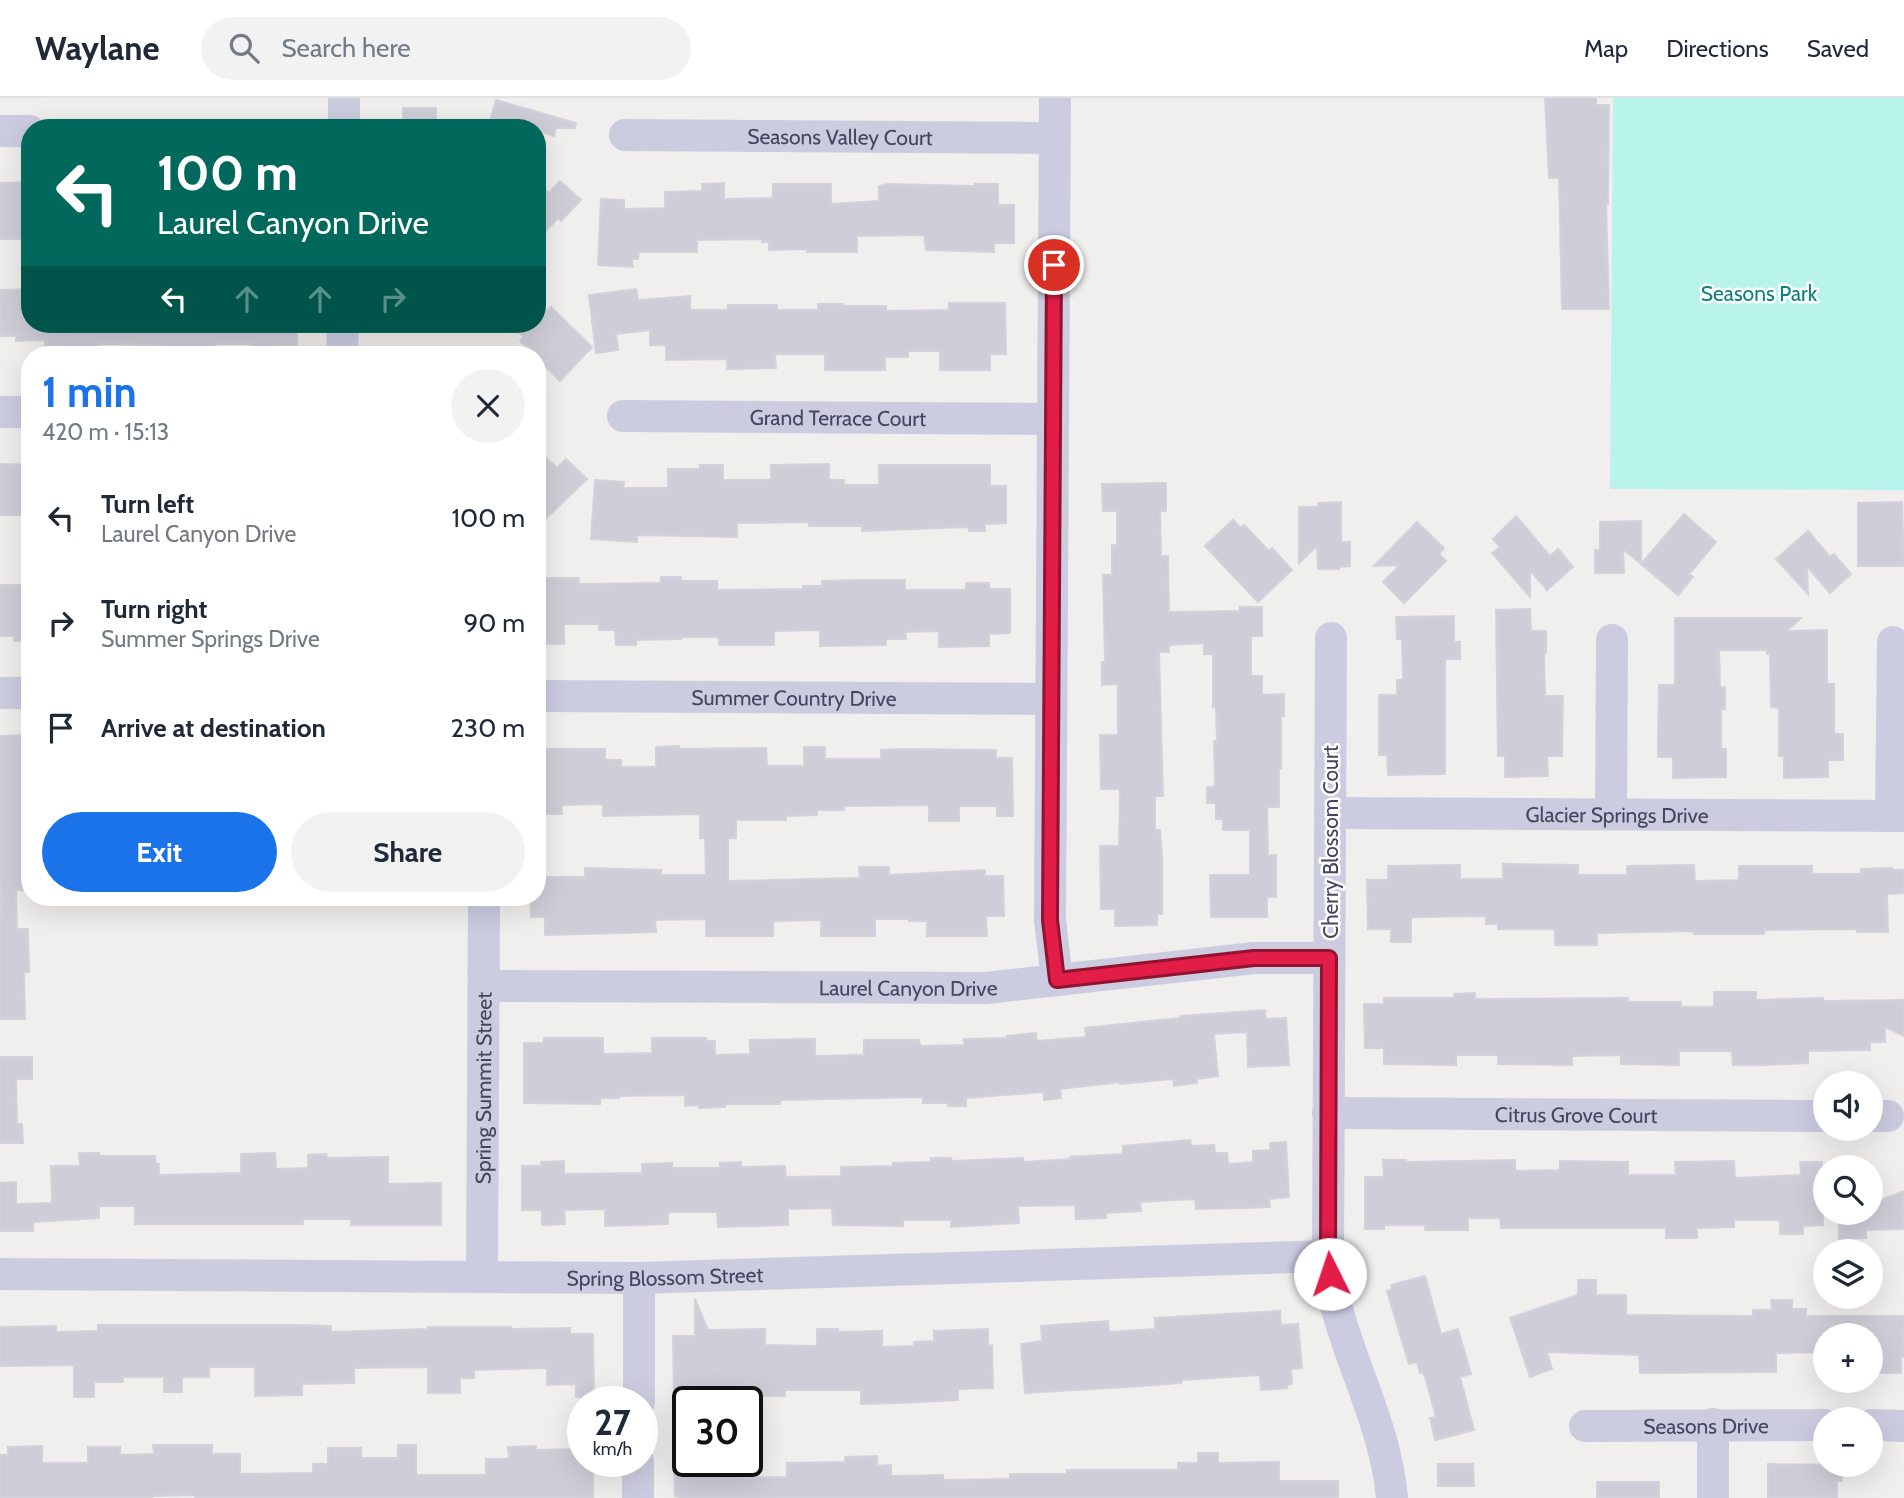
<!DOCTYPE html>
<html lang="en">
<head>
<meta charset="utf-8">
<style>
  :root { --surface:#fff; --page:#f2f2f3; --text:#1f2937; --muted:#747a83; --line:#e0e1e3; --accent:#1a73e8 }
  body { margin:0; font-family:Cabin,sans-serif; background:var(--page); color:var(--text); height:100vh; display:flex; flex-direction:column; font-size:26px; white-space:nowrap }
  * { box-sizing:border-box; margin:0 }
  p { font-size:23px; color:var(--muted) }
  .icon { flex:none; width:38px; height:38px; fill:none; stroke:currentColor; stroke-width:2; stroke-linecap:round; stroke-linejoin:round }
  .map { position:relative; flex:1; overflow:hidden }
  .side { position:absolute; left:21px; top:248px; width:525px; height:560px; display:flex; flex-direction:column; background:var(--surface); border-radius:28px; box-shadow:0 7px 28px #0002 }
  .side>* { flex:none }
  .hud { position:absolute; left:21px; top:21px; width:525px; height:214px; border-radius:28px; box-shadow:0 7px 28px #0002; background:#00695c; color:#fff; overflow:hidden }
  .buttons { position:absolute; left:1813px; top:973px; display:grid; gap:14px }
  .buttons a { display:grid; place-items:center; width:70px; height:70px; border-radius:50%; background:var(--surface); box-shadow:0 7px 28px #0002; font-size:35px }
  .speed { position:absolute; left:567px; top:1288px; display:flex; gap:14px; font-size:35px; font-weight:700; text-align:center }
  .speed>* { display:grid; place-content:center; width:91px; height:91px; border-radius:50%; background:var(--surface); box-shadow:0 7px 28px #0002; line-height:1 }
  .speed small { font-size:18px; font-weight:400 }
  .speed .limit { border:4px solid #111; border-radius:10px; background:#fff; color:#111 }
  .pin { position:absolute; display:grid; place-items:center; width:60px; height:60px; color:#fff; margin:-30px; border:4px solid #fff; border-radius:50%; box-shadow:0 2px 7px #0007 }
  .me { position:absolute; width:77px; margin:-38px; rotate:356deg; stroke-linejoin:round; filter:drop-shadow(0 0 5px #0008) }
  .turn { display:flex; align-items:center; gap:24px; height:147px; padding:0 21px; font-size:32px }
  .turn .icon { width:91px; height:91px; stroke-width:2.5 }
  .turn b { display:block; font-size:49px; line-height:60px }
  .lanes { display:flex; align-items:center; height:66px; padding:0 21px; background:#0003; justify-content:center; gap:35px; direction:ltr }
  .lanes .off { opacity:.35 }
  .round { display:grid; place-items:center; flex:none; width:74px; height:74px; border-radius:37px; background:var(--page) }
  .headline { display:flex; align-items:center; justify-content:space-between; height:119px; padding:0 21px }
  h1 { font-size:42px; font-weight:800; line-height:52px; color:var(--accent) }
  .action { display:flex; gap:14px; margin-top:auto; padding:14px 21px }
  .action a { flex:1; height:80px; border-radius:42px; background:var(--accent); color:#fff; font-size:28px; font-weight:800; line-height:80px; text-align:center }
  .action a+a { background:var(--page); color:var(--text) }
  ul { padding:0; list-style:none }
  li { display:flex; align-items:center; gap:21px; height:105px; padding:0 21px }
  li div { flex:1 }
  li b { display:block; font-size:26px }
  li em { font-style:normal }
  header { display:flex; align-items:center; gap:42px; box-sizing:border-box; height:98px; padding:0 35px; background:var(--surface); border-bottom:2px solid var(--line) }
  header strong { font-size:33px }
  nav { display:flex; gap:38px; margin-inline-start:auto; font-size:24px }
  .search { width:490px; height:63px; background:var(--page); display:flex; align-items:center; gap:18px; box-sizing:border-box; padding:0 24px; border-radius:38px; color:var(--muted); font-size:26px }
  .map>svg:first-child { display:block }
</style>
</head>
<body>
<header>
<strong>Waylane</strong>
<div class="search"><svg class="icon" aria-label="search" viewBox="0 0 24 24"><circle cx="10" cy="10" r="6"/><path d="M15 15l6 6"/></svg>Search here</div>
<nav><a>Map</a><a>Directions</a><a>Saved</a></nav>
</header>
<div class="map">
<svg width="1904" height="1400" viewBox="0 0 1904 1400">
  <rect width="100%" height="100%" fill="#f1efee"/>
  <polygon fill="#b8f3ec" points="1613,0 1904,0 1904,392 1610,391"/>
  <g fill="#cfcdd7" stroke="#d3d2db" stroke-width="2">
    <polygon points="1545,0 1596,0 1596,7 1609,7 1608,106 1606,106 1609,211 1562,211 1559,80 1549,80"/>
    <polygon points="496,2 576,25 575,30 556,30 554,38 537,33 537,30 501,30 502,26 490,23"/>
    <rect x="403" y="10" width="33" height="20"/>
    <polygon points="560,83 581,102 561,123 558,120 537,142 537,85 549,95"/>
    <polygon points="30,84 30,141 0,141 0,85"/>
    <polygon points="724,85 724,101 773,100 773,86 831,86 831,106 879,103 879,88 888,86 975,88 975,86 998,86 998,107 1014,107 1014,145 994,145 994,154 926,152 924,137 857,138 857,154 807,154 807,151 769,152 769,144 762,144 762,141 697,142 697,154 639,154 638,161 632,161 633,169 598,167 601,101 624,102 624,111 665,110 665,94 702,93 702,86"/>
    <polygon points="30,191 30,226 297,226 297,248 274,248 275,257 251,257 251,246 216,246 216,257 160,257 160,247 98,246 98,257 45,257 45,242 16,243 16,238 0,238 0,192"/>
    <polygon points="636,191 638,202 690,198 690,212 728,212 728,207 777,207 777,212 818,212 818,206 843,206 843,208 886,208 886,213 949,212 949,205 1005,205 1006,256 990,256 990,272 940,272 940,253 908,253 908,259 885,259 885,272 825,272 825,256 775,256 776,270 727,271 727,261 666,262 666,247 650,247 650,232 616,236 618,252 596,255 589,197"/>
    <polygon points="551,209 592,249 560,283 537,260 537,257 534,257 520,243 524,239 509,226 537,226 537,223"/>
    <polygon points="537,352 557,370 566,361 587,381 537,429"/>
    <polygon points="0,366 30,367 30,417 0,417"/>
    <polygon points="829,366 829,382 844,382 844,387 879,387 879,367 990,367 990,388 1006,388 1006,425 985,426 985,433 969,433 968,429 862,433 862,428 809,428 809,424 737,425 737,439 637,437 637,444 591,441 595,382 624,384 623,390 668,390 668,371 700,371 700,367 723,367 723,382 771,382 771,367"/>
    <polygon points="1166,385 1166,413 1160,413 1161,458 1168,458 1169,514 1240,513 1240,509 1262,509 1262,538 1251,538 1251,578 1262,578 1262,597 1284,596 1284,618 1281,618 1281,670 1279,670 1279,709 1267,709 1268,757 1276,757 1276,799 1267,799 1267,819 1211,819 1210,777 1250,777 1250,732 1223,732 1223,721 1216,721 1216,705 1207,705 1207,689 1215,689 1214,643 1217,643 1216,609 1213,609 1213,556 1204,556 1204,545 1169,547 1169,554 1159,554 1163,698 1155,698 1155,732 1160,732 1162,758 1162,816 1157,816 1157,827 1115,828 1115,811 1101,811 1100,748 1119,748 1120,691 1101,691 1100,637 1118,637 1118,586 1102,587 1102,564 1105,564 1103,477 1112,477 1112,447 1117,447 1117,413 1103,413 1102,386"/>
    <polygon points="1341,404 1341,444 1350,444 1350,468 1339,469 1339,471 1318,471 1317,448 1299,465 1299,409 1318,409 1318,405"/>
    <polygon points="1902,404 1904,468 1858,468 1858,405"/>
    <polygon points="1684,416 1716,444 1689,476 1693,479 1678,497 1623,451 1624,475 1595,475 1595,452 1600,452 1600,424 1641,423 1641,466"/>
    <polygon points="1516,418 1550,458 1558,451 1573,469 1547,492 1530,472 1530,499 1492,455 1500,449 1493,441"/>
    <polygon points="1233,422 1241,430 1244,427 1269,453 1272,450 1292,472 1258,504 1205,448"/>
    <polygon points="1417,424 1444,450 1439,456 1446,463 1404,505 1383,484 1400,467 1374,468"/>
    <polygon points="1808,433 1830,459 1834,456 1851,476 1830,495 1807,468 1808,496 1776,461"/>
    <polygon points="661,479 681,479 681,483 717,483 717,492 803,491 803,488 822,488 822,483 860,482 905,482 905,492 966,492 966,485 989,485 989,491 1010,491 1010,535 989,536 989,548 939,549 939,533 905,534 906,541 886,541 886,547 820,548 820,532 774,533 774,547 719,547 719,539 681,539 681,541 636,542 636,547 616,547 615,532 599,532 599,526 564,526 564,546 542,546 541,480 579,480 579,486 661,485"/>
    <polygon points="0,487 30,487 30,543 14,543 14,538 0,538"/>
    <polygon points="1530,511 1531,533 1546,533 1546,555 1544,555 1545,598 1563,598 1562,658 1547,658 1548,678 1505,679 1505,658 1498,658 1496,512"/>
    <polygon points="1454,518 1454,544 1460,544 1460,561 1445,561 1445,676 1388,677 1387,657 1379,657 1379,597 1397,597 1397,582 1403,582 1402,541 1397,541 1396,519"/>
    <polygon points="1675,520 1801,520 1787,533 1827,532 1827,586 1834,586 1834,636 1843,636 1843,662 1828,662 1828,679 1784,680 1784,658 1779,658 1779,610 1771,609 1770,556 1767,556 1767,552 1719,552 1720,589 1725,589 1725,611 1721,611 1721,651 1726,651 1726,679 1673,680 1673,659 1658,659 1658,636 1659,587 1675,587"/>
    <polygon points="28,637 30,792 16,792 17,831 28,831 29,874 24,874 25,921 0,921 0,638"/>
    <polygon points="679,648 679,651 766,650 767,668 804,668 804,649 825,649 825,661 881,661 881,652 902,651 996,652 996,660 1012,660 1013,718 997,718 997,708 959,708 959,723 929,723 929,707 844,708 844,712 817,712 817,717 786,718 786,722 736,722 736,740 728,740 728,783 860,780 859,769 889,769 889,777 985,772 985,778 1003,778 1004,818 986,818 987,838 927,838 927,823 909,823 909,821 875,821 875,838 821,838 821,822 773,823 773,838 706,838 706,821 655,822 656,834 545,837 545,819 531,819 530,800 537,800 537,779 585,779 585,770 661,772 661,777 706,777 705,740 700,740 700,716 603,718 603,706 562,707 562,716 537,716 538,651 605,651 605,662 621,662 621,669 656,669 656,649"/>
    <polygon points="1503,766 1578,767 1578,777 1627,777 1627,768 1694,767 1695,783 1739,782 1739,768 1812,768 1812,776 1861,776 1861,771 1892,770 1892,772 1904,772 1904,795 1887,796 1888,834 1857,834 1857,831 1764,832 1764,836 1694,836 1694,833 1597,835 1597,847 1555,847 1555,831 1498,831 1498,826 1486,826 1486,818 1411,819 1411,844 1391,844 1391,831 1368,831 1367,782 1388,782 1388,768 1460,767 1460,781 1503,781"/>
    <polygon points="1714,894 1756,894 1756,902 1823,900 1823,903 1904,902 1904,938 1885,929 1885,944 1870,944 1870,952 1808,953 1808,965 1765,967 1733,967 1732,953 1679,953 1679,967 1621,966 1621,957 1572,958 1572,967 1498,966 1498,957 1456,957 1456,967 1384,966 1384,950 1365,950 1364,906 1384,906 1384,900 1454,900 1454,896 1475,895 1475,901 1628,900 1628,904 1681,904 1681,909 1714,909"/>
    <polygon points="1265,912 1266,921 1286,920 1289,967 1248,969 1247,934 1214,936 1218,978 1197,981 1197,985 1174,988 1173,981 1120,986 1120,984 1060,991 1061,1000 1044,1002 1044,994 966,1000 966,1008 948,1008 948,1005 923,1005 923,999 780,1002 780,1006 725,1006 725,1009 699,1010 699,1007 685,1008 685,997 619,998 619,1000 600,1000 600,1006 524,1005 524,945 544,945 544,940 603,940 603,956 652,955 652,940 706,940 706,943 715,943 715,957 750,956 750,942 815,941 815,958 864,957 864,942 919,942 920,948 964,947 964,941 1007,940 1007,938 1036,935 1037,943 1086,939 1085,930 1180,920 1180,918"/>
    <polygon points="0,959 32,959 32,981 16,981 17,1026 22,1026 23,1045 0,1045"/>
    <polygon points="1190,1042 1191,1048 1214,1047 1215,1055 1227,1055 1228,1066 1253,1064 1253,1053 1270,1052 1270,1045 1286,1044 1289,1099 1269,1101 1270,1109 1248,1110 1196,1111 1195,1101 1140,1104 1141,1113 1106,1115 1106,1120 1076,1121 1075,1107 1018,1108 1019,1125 951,1129 951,1122 903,1122 903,1128 833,1127 832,1110 788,1111 788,1127 718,1129 717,1114 668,1114 668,1126 605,1128 605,1111 564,1112 565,1126 542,1127 542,1112 522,1112 522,1068 541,1068 541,1064 564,1063 564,1076 642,1075 642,1066 672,1065 672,1070 720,1070 720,1065 741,1064 741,1069 785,1068 786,1079 841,1078 841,1069 893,1068 893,1065 931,1064 931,1060 951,1060 951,1063 1023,1060 1024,1064 1071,1061 1070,1059 1123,1056 1123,1048"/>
    <polygon points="79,1055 99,1055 99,1058 155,1058 156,1066 159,1066 159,1077 241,1075 241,1056 275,1055 276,1071 308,1070 308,1057 326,1056 327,1060 388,1059 388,1086 441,1085 441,1127 351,1127 351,1121 303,1121 303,1126 135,1126 135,1108 99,1108 99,1120 33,1124 33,1133 0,1133 0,1085 16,1084 16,1106 52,1105 51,1068 80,1068"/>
    <polygon points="1383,1062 1406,1062 1406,1064 1515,1062 1515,1073 1560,1072 1560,1063 1628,1064 1628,1077 1676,1077 1675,1064 1734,1063 1735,1080 1801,1077 1800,1064 1822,1064 1823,1127 1803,1128 1803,1136 1780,1136 1780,1122 1734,1122 1734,1129 1697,1130 1697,1140 1666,1140 1666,1130 1501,1130 1500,1120 1468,1120 1468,1132 1425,1132 1425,1127 1384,1127 1384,1131 1365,1131 1365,1079 1384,1079"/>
    <polygon points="1904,1093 1904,1131 1866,1132 1866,1140 1839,1141 1839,1115 1871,1115 1871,1106"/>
    <polygon points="1425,1178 1441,1236 1458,1231 1471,1276 1460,1279 1474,1332 1435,1342 1430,1320 1436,1319 1426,1282 1423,1274 1420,1275 1417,1264 1409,1266 1387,1193 1392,1191 1391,1187"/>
    <polygon points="1578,1182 1596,1182 1596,1197 1626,1197 1626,1217 1753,1218 1753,1212 1772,1212 1771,1202 1792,1202 1792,1211 1806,1211 1806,1218 1904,1218 1904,1259 1901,1259 1901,1275 1871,1275 1871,1237 1825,1237 1825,1254 1776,1255 1776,1274 1640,1275 1639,1257 1547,1254 1552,1271 1530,1279 1510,1220 1578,1197"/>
    <polygon points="695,1201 708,1232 765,1231 765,1247 817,1248 817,1231 838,1231 838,1234 882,1233 882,1249 914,1248 914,1244 934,1243 934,1233 988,1231 988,1248 992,1247 993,1290 958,1291 958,1302 899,1305 861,1306 861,1292 785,1292 785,1298 762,1298 762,1297 744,1297 744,1290 706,1290 706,1296 674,1296 673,1238 695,1238"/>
    <polygon points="1280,1213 1281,1227 1298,1226 1302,1270 1291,1271 1292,1286 1287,1287 1287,1290 1261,1292 1260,1277 1181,1282 1181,1285 1126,1289 1025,1295 1021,1246 1042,1243 1041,1228 1108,1223 1109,1234 1155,1231 1155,1220"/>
    <polygon points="98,1227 301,1227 331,1228 331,1234 428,1231 428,1229 511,1229 511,1231 570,1230 570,1236 593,1236 594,1299 576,1299 576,1286 547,1287 547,1270 474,1272 474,1280 460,1280 460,1295 428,1295 428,1269 354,1270 354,1285 302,1286 302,1297 255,1298 255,1269 209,1269 209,1279 182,1279 182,1294 164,1294 164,1279 123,1279 123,1284 94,1284 94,1299 74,1299 74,1267 0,1268 0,1229 56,1228 56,1234 98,1233"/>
    <polygon points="153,1347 212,1347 212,1356 240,1356 240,1376 313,1375 313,1366 328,1366 328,1350 361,1350 361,1360 398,1360 398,1347 416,1347 416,1377 486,1377 486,1361 509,1361 508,1349 536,1348 536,1352 579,1351 579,1367 593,1367 593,1400 195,1400 195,1397 152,1398 152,1400 0,1400 0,1357 8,1357 8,1349 42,1348 42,1365 88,1365 88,1349 120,1349 120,1357 154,1356"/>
    <polygon points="1198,1355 1218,1355 1218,1365 1279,1364 1279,1383 1338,1383 1338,1400 679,1400 679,1398 675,1398 674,1363 721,1363 721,1380 787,1379 787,1365 845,1364 845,1359 877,1358 877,1368 891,1367 891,1378 943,1377 943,1382 1010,1381 1010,1376 1067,1376 1067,1372 1178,1372 1178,1365 1198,1365"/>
    <polygon points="1438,1366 1473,1366 1474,1388 1438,1388"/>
    <polygon points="1768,1366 1842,1367 1842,1383 1837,1383 1837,1400 1768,1400"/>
    <rect x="1597" y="1384" width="62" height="16"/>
  </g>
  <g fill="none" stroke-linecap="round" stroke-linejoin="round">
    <g stroke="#cbcce0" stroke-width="32">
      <polyline points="1055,0 1050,822 1057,882"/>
      <polyline points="344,30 344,0"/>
      <polyline points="0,33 30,33"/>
      <path id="s1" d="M625 37 1054 40"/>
      <polyline points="342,257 343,226"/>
      <polyline points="0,314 30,314"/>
      <path id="s2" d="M623 318 1053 321"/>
      <path d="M1331 540 1328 1158C1330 1170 1330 1184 1333 1196 1349 1265 1386 1328 1392 1400"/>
      <polyline points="0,595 30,595"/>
      <path id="s3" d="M537 598 1051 601"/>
      <path id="s4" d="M1330 715 1904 718"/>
      <polyline points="1611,716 1612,542"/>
      <polyline points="1891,718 1893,544"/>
      <path id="s5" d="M484 888 986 890 1254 860H1329"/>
      <path id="s6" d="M1328 1015 1825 1018"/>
      <polyline points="1871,1018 1888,1018"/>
      <path id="s7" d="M0 1176 639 1180 1328 1158"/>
      <path id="s8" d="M482 1179 484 800"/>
      <polyline points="639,1304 639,1180"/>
      <polyline points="1871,1327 1904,1328"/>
      <path id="s9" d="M1585 1328 1825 1327"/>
      <polyline points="638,1400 638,1363"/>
      <polyline points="1713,1400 1713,1326"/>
    </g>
  </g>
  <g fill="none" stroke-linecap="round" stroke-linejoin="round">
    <g stroke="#92132f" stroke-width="18">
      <polyline id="route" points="1054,167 1050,822 1057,882 1254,860 1329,860 1328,1158 1330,1176"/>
    </g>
    <use href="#route" stroke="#e11d48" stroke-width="12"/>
  </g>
  <g text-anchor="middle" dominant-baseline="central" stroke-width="5" stroke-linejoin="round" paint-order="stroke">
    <g font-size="21" fill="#44455e" stroke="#fff">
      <text stroke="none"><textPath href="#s1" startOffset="215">Seasons Valley Court</textPath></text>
      <text stroke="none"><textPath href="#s2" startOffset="215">Grand Terrace Court</textPath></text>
      <text stroke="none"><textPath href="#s3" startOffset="257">Summer Country Drive</textPath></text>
      <text stroke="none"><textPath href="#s4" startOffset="287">Glacier Springs Drive</textPath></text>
      <text transform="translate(1330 744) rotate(-90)">Cherry Blossom Court</text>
      <text stroke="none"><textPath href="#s5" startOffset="424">Laurel Canyon Drive</textPath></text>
      <text stroke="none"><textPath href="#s8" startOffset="189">Spring Summit Street</textPath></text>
      <text stroke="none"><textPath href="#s6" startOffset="248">Citrus Grove Court</textPath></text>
      <text stroke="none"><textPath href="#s7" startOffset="665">Spring Blossom Street</textPath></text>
      <text stroke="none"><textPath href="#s9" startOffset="121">Seasons Drive</textPath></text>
    </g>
    <g font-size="21" fill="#0e807f" stroke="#fff">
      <text x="1759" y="195">Seasons Park</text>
    </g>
  </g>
</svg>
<div class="buttons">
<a><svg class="icon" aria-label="sound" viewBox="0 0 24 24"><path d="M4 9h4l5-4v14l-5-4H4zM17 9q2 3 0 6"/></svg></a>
<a><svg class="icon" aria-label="search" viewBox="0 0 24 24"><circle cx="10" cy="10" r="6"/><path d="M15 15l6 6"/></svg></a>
<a><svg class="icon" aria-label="layers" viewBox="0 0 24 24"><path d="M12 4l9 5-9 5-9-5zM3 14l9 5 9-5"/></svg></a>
<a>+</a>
<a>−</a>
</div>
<div class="speed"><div>27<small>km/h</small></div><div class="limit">30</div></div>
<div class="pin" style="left:1054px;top:167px;background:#d93025"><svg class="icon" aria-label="arrive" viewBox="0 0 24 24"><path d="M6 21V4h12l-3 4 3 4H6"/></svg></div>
<svg class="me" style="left:1330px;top:1176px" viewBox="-20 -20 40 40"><circle r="19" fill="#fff"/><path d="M0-13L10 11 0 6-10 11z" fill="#e11d48"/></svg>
<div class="hud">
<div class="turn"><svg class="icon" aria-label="left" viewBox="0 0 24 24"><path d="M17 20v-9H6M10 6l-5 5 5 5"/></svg><div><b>100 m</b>Laurel Canyon Drive</div></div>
<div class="lanes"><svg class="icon" aria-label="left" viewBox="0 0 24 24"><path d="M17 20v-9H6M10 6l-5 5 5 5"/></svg><svg class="icon off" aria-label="ahead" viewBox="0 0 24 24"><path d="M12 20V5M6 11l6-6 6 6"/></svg><svg class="icon off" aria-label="ahead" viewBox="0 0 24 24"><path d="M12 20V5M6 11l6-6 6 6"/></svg><svg class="icon off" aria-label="right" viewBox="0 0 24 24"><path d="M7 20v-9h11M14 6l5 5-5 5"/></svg></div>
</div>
<section class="side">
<div class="headline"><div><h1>1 min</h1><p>420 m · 15:13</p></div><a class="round"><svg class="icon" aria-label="close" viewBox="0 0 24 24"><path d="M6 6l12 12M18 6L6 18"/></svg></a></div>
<ul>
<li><svg class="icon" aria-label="left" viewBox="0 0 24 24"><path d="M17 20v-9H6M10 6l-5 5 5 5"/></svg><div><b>Turn left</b><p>Laurel Canyon Drive</p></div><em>100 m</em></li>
<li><svg class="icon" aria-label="right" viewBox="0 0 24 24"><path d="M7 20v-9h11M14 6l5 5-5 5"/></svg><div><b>Turn right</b><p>Summer Springs Drive</p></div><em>90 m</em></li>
<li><svg class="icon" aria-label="arrive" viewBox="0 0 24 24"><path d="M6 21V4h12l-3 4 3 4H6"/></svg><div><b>Arrive at destination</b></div><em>230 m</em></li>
</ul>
<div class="action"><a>Exit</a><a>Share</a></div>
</section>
</div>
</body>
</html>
